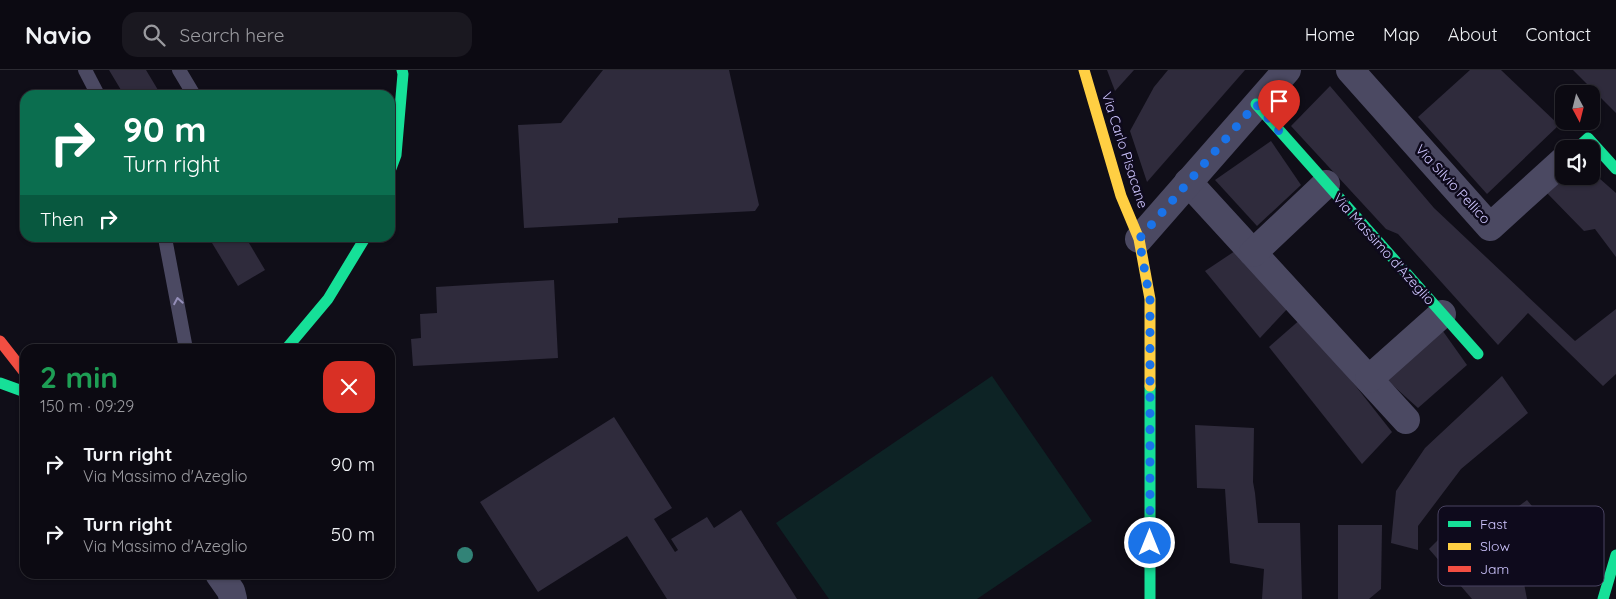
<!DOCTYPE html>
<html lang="en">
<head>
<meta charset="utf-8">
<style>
  :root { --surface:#0c0a12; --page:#1a1820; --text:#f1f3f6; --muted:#9a9a9f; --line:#2c2b32 }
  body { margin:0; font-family:Quicksand,sans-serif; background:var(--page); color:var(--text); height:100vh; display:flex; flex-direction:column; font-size:19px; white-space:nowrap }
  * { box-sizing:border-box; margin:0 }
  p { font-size:16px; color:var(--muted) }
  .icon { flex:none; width:28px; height:28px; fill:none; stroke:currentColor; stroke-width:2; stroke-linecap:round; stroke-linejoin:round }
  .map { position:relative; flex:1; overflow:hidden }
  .drawer { position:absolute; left:20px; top:274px; width:375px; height:235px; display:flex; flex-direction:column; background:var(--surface); border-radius:15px; box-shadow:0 1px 4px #0004,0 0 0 1px var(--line) }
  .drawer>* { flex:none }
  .banner { position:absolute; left:20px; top:20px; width:375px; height:152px; border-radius:15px; box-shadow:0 1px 4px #0004,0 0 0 1px var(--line); background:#0b6e4f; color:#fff; overflow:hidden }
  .needle { width:32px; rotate:173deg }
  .buttons { position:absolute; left:1555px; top:15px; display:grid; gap:10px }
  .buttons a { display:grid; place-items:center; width:45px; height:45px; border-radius:10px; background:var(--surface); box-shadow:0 1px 4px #0004,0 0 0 1px var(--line); font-size:25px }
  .pin { position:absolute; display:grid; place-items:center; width:42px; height:42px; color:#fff; margin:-51px -21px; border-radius:50% 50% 50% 0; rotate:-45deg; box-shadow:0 0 5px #0007 }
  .pin .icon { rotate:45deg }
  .me { position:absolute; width:55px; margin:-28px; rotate:0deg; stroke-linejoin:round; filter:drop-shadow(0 0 4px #0008) }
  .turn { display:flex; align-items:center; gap:18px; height:105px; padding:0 20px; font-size:22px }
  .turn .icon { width:65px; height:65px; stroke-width:2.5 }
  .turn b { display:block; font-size:35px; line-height:42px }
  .then { display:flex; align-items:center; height:48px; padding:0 20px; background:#0003; gap:10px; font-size:19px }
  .round { display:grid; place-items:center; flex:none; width:52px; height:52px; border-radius:15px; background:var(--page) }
  .head { display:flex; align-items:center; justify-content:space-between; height:85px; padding:0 20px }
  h1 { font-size:30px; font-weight:700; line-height:38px; color:#1e9e55 }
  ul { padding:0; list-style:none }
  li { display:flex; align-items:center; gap:15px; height:70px; padding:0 20px }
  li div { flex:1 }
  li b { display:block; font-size:19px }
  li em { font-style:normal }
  header { display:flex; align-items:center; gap:30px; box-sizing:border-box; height:70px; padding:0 25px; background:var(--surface); border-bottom:1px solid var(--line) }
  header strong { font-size:24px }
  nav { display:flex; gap:28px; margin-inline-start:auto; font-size:18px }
  .search { width:350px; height:45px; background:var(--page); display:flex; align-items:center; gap:12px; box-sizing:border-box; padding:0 18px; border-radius:15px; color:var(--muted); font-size:19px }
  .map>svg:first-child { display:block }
</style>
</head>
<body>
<header>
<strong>Navio</strong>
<div class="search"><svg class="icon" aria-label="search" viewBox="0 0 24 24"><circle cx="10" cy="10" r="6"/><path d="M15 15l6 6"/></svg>Search here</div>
<nav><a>Home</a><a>Map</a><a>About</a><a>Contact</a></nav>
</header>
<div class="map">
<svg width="1616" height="529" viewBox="0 0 1616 529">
  <rect width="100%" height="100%" fill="#100e18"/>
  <polygon fill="#0d2325" points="992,306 1092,451 977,529 829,529 776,453"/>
  <g fill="#2f2b3c">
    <polygon points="109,0 146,0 161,25 124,25"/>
    <polygon points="603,0 729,0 759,135 755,141 618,148 618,153 524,158 518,55 561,53"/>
    <polygon points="1107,0 1134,0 1115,21"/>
    <polygon points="1168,0 1245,0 1147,112 1130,61 1154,17"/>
    <polygon points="1470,0 1501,0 1559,55 1487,124 1418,47"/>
    <polygon points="1573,0 1616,0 1616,43"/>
    <polygon points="1330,16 1434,138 1575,271 1616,239 1616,304 1603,316 1528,243 1498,275 1398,164 1386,159 1291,56"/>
    <polygon points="1271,71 1301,115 1257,156 1215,110"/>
    <polygon points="1591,101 1616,123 1616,187 1595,159 1584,161 1547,123 1565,106 1591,106"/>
    <polygon points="209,168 246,168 265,200 238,216"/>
    <polygon points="1235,181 1289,237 1260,268 1205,201"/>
    <polygon points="554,210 558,288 413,296 411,269 421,268 420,244 437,243 436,217"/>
    <polygon points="1302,248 1392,362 1362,394 1269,277"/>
    <polygon points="1435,250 1467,295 1418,338 1377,301"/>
    <polygon points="1502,306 1528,343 1461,399 1418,456 1418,480 1391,473 1396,421 1425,378"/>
    <polygon points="614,347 672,438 654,449 675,482 678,480 671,469 707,447 714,458 741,440 797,529 667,529 627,466 538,522 480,432"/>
    <polygon points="1195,355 1254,358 1253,412 1255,423 1258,453 1300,453 1302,529 1262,529 1264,499 1230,493 1225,419 1197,418"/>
    <polygon points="390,399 392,399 396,498 390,498"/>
    <polygon points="1527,430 1560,470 1522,503 1527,529 1472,529 1429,479 1459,449 1495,454"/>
    <polygon points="1338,455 1382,455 1381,519 1369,529 1338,529"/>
    <polygon points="350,504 375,504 375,507 350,509"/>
  </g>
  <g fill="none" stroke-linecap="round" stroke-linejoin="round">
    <g stroke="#4b4962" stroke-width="14">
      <polyline points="85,0 98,25"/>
      <polyline points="179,0 194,25"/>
      <polyline points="165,168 186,279"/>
    </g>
    <g stroke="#4b4962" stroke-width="28">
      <polyline points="1350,0 1490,157 1564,90"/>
      <polyline points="1188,112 1406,350"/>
      <polyline points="1139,169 1287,0"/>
      <polyline points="1253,183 1326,114"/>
      <polyline points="1369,309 1442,244"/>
      <polyline points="219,504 231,521 233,529"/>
    </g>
    <g stroke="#16e098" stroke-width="11">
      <polyline points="1256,34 1478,284"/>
      <polyline points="1576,79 1588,68 1616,99"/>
      <polyline points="390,101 396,85 403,4 402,0"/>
      <polyline points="286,279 328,229 365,168"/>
      <polyline points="0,313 25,322"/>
      <polyline points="1150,316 1150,529"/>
      <polyline points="1603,529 1616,485"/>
    </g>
    <polyline stroke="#ffcf43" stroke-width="11" points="1084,0 1121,126 1139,169 1150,229 1150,316"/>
    <polyline stroke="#f24e42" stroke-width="11" points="0,271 25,303"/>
  </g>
  <circle fill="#328377" cx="465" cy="485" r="8"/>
  <defs><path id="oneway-chevron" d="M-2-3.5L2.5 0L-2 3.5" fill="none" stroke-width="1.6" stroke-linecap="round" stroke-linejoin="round" transform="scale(1.25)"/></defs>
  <use stroke="#948eb8" href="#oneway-chevron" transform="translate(178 231) rotate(-100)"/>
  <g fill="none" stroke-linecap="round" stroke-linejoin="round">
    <polyline stroke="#1a73e8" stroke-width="9" stroke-dasharray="0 16.2" points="1150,473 1150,230 1139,169 1256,34 1279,61"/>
  </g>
  <g text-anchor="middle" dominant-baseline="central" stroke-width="5" stroke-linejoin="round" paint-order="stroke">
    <g font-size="14" fill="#cfc6ff" stroke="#0e0a1c">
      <text transform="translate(1125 80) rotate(72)">Via Carlo Pisacane</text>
      <text transform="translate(1453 114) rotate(47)">Via Silvio Pellico</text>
      <text transform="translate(1384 179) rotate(48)">Via Massimo d'Azeglio</text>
    </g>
  </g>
  <rect x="1438" y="436" width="166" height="80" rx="8" fill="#0e0a1c" stroke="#484260" stroke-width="1"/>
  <rect x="1448" y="451" width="23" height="6" fill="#16e098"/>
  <rect x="1448" y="473" width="23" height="7" fill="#ffcf43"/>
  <rect x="1448" y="496" width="23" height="6" fill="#f24e42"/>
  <g font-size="14" fill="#cfc6ff">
    <text x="1480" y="459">Fast</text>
    <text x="1480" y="481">Slow</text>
    <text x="1480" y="504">Jam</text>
  </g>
</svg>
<div class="buttons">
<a><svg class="needle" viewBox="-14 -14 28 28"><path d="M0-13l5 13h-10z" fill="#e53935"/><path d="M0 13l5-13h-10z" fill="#9a9a9f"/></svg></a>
<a><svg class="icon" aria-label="sound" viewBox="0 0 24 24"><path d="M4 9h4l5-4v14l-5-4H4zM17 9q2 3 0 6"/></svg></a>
</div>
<div class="pin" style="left:1279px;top:61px;background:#d93025"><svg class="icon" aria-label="arrive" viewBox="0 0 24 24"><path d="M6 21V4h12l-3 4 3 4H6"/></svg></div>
<svg class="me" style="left:1150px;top:473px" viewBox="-20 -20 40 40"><circle r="17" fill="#1a73e8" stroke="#fff" stroke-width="3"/><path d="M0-11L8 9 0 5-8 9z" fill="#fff"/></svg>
<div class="banner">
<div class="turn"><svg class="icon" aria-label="right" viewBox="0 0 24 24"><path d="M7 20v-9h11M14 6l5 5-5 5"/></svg><div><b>90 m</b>Turn right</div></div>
<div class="then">Then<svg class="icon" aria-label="right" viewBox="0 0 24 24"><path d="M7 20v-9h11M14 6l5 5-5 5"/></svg></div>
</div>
<section class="drawer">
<div class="head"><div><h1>2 min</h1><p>150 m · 09:29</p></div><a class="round" style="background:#d93025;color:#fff"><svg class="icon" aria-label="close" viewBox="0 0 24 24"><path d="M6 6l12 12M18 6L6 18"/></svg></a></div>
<ul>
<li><svg class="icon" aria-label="right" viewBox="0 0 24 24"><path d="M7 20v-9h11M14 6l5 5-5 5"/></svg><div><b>Turn right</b><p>Via Massimo d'Azeglio</p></div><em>90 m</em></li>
<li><svg class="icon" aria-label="right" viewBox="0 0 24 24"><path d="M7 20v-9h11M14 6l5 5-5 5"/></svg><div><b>Turn right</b><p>Via Massimo d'Azeglio</p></div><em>50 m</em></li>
</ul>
</section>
</div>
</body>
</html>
